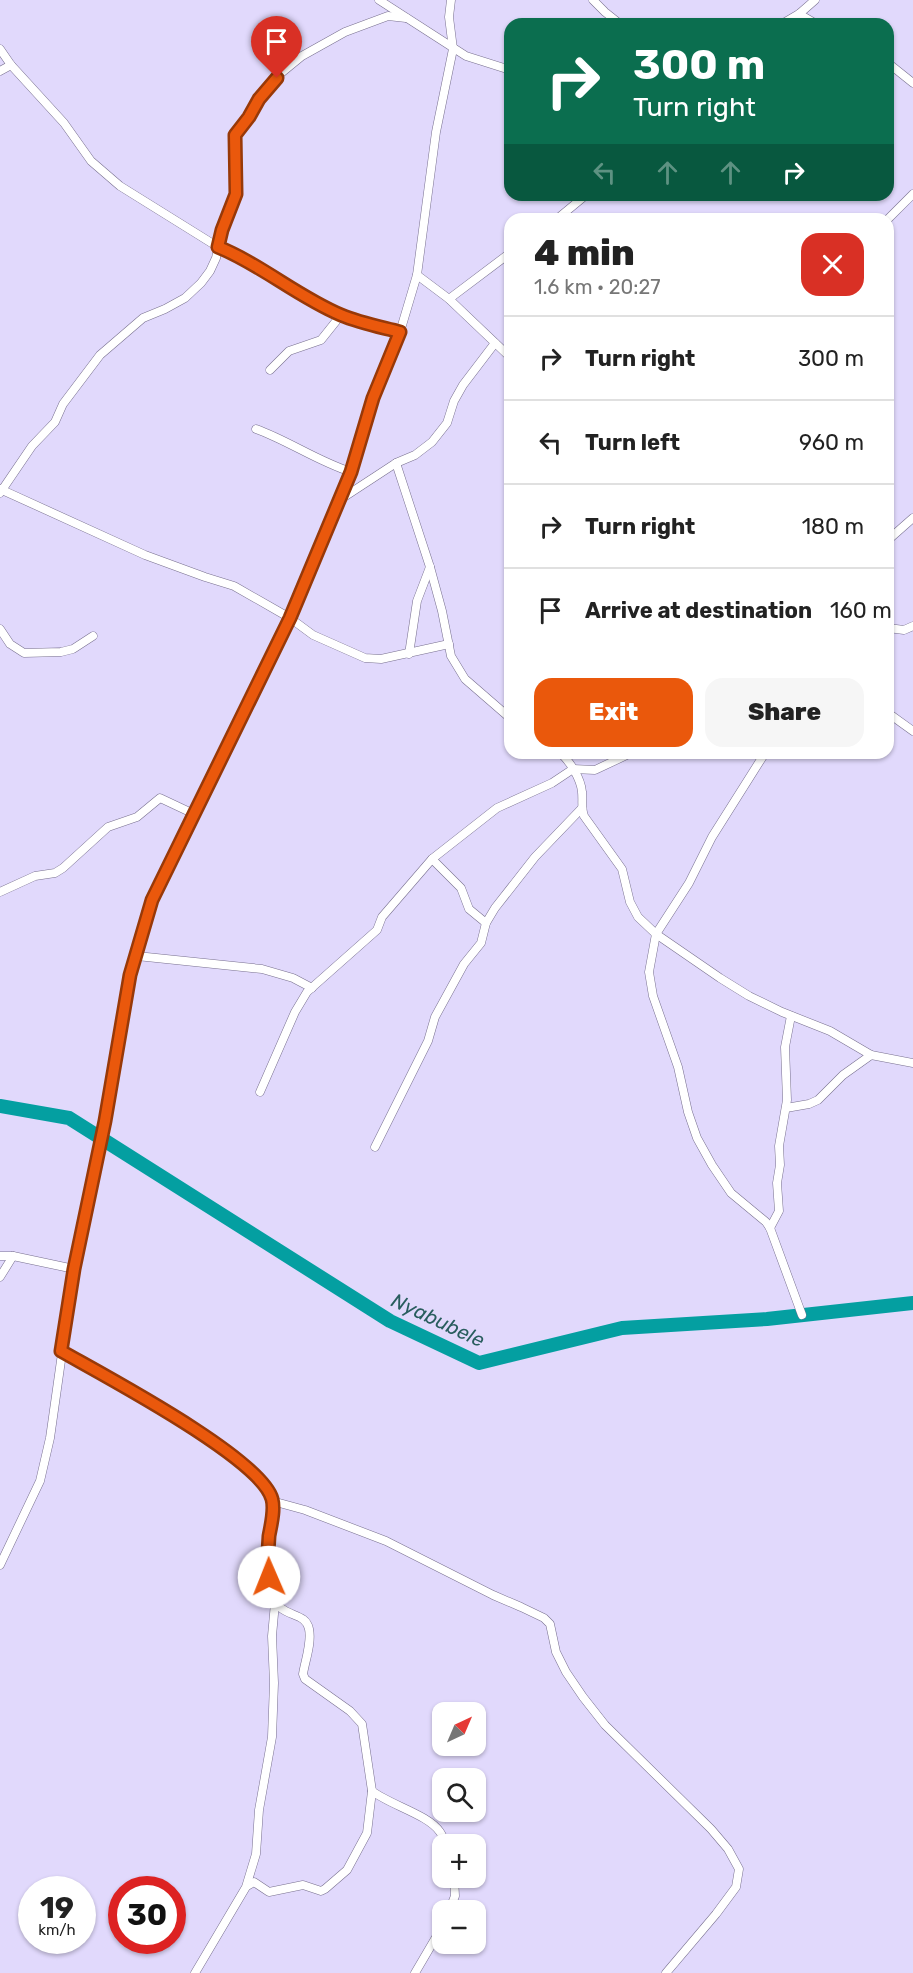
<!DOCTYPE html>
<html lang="en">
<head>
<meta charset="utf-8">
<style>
  :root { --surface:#fff; --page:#f6f6f6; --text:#222; --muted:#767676; --line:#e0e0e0; --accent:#ea580c }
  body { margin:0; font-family:Rubik,sans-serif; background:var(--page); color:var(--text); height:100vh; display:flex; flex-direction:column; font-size:22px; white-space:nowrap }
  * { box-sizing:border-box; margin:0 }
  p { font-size:20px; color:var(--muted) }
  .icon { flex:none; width:33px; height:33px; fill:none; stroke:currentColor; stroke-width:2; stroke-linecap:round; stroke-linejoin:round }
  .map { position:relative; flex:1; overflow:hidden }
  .drawer { position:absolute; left:504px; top:213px; width:390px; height:546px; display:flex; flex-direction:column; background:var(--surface); border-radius:18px; box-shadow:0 2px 4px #0004 }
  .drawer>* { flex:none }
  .guide { position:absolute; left:504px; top:18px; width:390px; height:183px; border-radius:18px; box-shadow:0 2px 4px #0004; background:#0b6e4f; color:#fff; overflow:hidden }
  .needle { width:39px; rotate:44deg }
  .buttons { position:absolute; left:432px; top:1702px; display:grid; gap:12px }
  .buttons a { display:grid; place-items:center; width:54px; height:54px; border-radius:12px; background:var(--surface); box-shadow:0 2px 4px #0004; font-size:30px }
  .speed { position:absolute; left:18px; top:1876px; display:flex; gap:12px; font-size:30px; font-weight:700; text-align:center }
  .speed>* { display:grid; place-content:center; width:78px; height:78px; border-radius:50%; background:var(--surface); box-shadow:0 2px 4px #0004; line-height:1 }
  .speed small { font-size:15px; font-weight:400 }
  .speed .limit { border:9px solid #d22; background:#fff; color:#111 }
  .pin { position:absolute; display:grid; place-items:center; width:51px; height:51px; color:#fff; margin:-62px -26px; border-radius:50% 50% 50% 0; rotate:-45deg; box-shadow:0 0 6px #0007 }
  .pin .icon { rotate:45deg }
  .me { position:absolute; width:66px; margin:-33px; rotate:359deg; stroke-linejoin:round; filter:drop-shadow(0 0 4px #0008) }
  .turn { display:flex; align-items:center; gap:21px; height:126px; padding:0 30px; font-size:27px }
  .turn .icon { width:78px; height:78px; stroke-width:2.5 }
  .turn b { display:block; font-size:42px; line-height:51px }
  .lanes { display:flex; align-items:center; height:57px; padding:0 30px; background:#0003; justify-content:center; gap:30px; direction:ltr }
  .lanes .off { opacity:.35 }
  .round { display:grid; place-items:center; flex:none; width:63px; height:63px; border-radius:18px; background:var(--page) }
  .headline { display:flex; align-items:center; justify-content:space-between; height:102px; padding:0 30px }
  h1 { font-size:36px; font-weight:800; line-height:45px }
  .cta { display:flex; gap:12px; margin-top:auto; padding:12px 30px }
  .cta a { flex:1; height:69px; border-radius:18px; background:var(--accent); color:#fff; font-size:24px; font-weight:800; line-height:69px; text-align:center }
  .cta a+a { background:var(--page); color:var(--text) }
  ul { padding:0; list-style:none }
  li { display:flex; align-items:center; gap:18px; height:84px; padding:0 30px; border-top:2px solid var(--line) }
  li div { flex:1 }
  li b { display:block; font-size:22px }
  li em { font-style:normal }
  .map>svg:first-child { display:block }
</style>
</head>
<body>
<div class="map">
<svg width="913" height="1973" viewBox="0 0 913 1973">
  <rect width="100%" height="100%" fill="#e1d9fc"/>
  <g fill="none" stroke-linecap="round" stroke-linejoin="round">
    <polyline stroke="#049fa1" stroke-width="14" points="0,1106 69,1118 390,1321 479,1363 622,1328 767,1319 913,1303"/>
    <g stroke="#78708f" stroke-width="9">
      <g id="minor">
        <polyline points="379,0 466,56 510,70"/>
        <polyline points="593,0 605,12 620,24"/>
        <polyline points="799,14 816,24"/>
        <polyline points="782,24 799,14 815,0"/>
        <polyline points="0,49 11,65 64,123 91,161 120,186 218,247 237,255 304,296 341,315 400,332"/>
        <polyline points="888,63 913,83"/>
        <polyline points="0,71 11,65"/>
        <polyline points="557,219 586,195"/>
        <polyline points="888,219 913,194"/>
        <polyline points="417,275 449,299 510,357"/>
        <polyline points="449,299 510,253"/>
        <polyline points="270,370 289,351 321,340 341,315"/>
        <path d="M256 429C289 441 317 461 351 472"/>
        <polyline points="396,463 430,567 442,611 451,656 465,679 510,718"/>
        <polyline points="0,489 145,555 205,577 234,586 290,618 313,635 365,658 381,659 449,644"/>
        <polyline points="0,493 32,446 55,422 63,404 100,355 143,318 165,309 185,298 201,283 210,271 216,258 222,230 236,196 235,135 249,117 259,99 280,74 302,56 345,32 388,16 406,18"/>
        <polyline points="341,499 396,463 415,455 432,442 447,423 454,401 463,385 495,343"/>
        <polyline points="888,540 913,518"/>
        <polyline points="888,628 904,630 913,626"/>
        <polyline points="0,629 10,644 24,653 61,652 73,649 93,636"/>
        <polyline points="409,654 417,601 430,567"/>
        <polyline points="888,713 913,731"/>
        <path d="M560 753C570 761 581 779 582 792 583 801 581 808 584 816L622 869 630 902 638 917 656 934 720 978 749 996 782 1012 830 1031 871 1055 913 1063"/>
        <polyline points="765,753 712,837 689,883 656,934 649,972 653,996 678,1067 688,1112 697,1138 712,1165 731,1193 766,1222 770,1228 802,1315"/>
        <polyline points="432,859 461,888 469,909 486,923"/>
        <polyline points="0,892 35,876 55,873 63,868 108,827 137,817 160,798 194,814"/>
        <polyline points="137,956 262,969 293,978 312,988"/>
        <polyline points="260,1092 295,1012 307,992 377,930 382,917 432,859 497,808 552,783 573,769 595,770 631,753"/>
        <polyline points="786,1108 809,1104 818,1100 843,1075 871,1055"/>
        <polyline points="375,1147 428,1041 435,1017 464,964 481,943 486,923 495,908 535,857 582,808"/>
        <polyline points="770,1228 779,1211 777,1183 780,1165 779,1146 787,1100 785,1047 791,1016"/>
        <polyline points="0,1256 13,1256 74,1269"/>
        <polyline points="0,1277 13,1256"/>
        <path d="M61 1351C104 1375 259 1457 272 1499 275 1510 271 1524 269 1535 267 1553 266 1572 270 1590 278 1621 305 1609 309 1629 312 1643 305 1661 303 1674L305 1679 350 1711 362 1724 372 1791C390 1805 429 1815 440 1832 443 1836 444 1841 446 1845"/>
        <polyline points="272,1501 305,1510 386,1541 493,1595 521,1607 544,1618 550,1624 556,1652 566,1672 583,1697 605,1725 711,1829 728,1849 739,1869 736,1887 716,1914 666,1973"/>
        <polyline points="0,1565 40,1481 50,1438 74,1269 105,1121 130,975 152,899 290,618 351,472 373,398 400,332 417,275 436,132 453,49 449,17 451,0"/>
        <polyline points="247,1886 254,1882 269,1892 303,1885 321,1891 325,1889 347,1870 367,1833 372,1791"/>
        <polyline points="449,1911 455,1896 454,1878"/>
        <polyline points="195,1973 246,1887 256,1854 259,1810 272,1737 274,1683 272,1636 275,1603"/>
        <polyline points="415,1973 442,1927"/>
      </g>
    </g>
    <use href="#minor" stroke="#fff" stroke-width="8"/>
  </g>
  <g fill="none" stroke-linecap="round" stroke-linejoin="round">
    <g stroke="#983908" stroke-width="15">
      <path id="route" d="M269 1577C267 1563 268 1549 269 1536 271 1525 275 1510 272 1499 261 1458 103 1375 61 1351L74 1269 105 1121 130 975 152 900 290 618 351 472 373 398 400 332C381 327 360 323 341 315 298 297 262 265 218 247L222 230 236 194 235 135 249 117 259 99 277 78"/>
    </g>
    <use href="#route" stroke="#ea580c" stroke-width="10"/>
  </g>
  <g text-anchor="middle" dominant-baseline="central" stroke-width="5" stroke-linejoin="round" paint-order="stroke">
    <g font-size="20" font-style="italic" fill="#295d5e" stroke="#e1d9fc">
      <text transform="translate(438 1320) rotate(25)">Nyabubele</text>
    </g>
  </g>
</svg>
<div class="buttons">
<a><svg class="needle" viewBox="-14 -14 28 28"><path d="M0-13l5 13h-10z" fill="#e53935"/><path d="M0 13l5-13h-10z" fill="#767676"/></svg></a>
<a><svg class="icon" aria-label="search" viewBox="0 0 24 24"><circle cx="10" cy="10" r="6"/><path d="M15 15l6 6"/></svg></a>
<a>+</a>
<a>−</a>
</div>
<div class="speed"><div>19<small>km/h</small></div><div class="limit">30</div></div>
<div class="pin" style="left:277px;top:78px;background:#d93025"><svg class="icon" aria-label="arrive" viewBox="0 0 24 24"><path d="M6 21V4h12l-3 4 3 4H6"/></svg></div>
<svg class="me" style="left:269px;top:1577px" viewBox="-20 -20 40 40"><circle r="19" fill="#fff"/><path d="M0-13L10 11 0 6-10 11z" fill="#ea580c"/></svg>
<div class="guide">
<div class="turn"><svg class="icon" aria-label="right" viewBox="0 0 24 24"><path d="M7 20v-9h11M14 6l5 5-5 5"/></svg><div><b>300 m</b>Turn right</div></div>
<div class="lanes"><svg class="icon off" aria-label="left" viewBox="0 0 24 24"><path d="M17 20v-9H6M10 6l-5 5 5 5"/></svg><svg class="icon off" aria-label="ahead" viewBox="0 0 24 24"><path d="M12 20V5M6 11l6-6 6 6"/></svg><svg class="icon off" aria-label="ahead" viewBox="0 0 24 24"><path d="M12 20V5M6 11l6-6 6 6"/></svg><svg class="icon" aria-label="right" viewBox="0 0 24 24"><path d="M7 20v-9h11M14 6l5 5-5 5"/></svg></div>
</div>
<section class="drawer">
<div class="headline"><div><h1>4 min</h1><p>1.6 km · 20:27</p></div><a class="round" style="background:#d93025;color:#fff"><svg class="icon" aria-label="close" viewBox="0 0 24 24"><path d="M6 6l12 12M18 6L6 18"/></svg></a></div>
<ul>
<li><svg class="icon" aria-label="right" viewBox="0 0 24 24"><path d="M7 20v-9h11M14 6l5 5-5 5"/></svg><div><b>Turn right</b></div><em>300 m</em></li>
<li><svg class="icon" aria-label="left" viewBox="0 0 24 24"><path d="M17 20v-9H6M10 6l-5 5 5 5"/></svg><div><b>Turn left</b></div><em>960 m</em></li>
<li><svg class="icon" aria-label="right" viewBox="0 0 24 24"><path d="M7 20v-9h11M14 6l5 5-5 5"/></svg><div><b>Turn right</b></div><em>180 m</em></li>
<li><svg class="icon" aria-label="arrive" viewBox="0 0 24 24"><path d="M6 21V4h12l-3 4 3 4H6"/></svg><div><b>Arrive at destination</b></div><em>160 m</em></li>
</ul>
<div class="cta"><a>Exit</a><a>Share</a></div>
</section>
</div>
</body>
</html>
